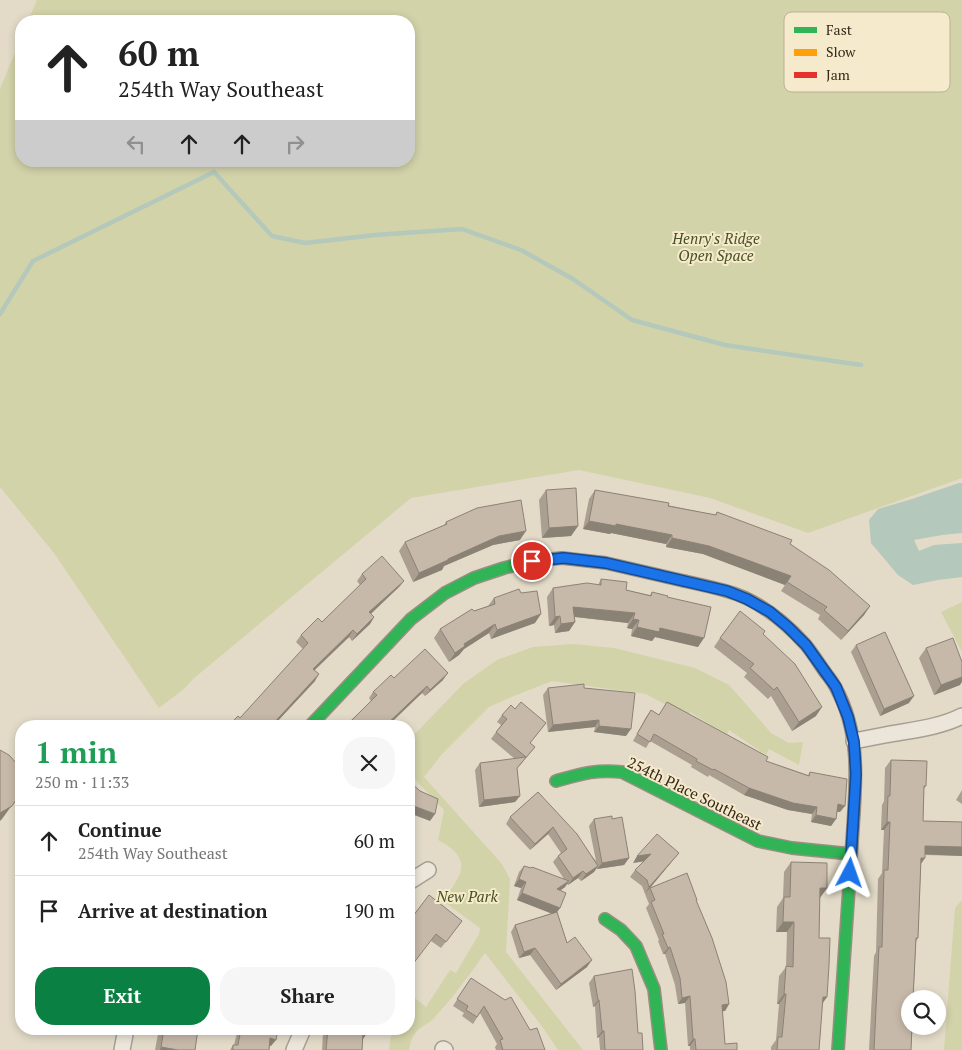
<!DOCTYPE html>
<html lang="en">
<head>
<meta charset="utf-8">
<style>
  :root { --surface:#fff; --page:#f6f6f6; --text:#222; --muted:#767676; --line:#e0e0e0; --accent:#0b8043 }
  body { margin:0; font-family:"PT Serif",serif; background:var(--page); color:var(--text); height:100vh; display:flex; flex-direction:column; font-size:19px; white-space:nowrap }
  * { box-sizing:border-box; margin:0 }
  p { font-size:16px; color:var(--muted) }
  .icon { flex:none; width:28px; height:28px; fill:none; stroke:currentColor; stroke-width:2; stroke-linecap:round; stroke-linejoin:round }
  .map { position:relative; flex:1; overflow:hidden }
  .drawer { position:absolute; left:15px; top:720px; width:400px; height:315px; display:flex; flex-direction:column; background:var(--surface); border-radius:20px; box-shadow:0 2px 8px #0003 }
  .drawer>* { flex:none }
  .top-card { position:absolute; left:15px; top:15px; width:400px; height:152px; border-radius:20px; box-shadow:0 2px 8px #0003; background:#fff; color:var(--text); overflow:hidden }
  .controls { position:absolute; left:901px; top:990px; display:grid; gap:10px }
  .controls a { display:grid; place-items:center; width:45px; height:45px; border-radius:50%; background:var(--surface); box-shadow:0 2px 8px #0003; font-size:25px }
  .pin { position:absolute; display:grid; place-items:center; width:42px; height:42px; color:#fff; margin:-21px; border:2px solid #fff; border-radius:50%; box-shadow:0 1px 5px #0007 }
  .me { position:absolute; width:55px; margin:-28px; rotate:4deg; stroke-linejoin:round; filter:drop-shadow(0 0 4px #0008) }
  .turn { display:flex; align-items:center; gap:18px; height:105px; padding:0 20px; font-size:22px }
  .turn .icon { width:65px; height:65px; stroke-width:2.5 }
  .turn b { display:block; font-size:35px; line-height:42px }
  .lanes { display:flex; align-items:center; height:48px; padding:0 20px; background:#0003; justify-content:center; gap:25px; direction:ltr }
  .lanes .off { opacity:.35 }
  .round { display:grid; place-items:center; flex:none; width:52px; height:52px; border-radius:20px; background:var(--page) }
  .headline { display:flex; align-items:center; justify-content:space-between; height:85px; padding:0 20px }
  h1 { font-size:30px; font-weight:800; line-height:38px; color:#1e9e55 }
  .button { display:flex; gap:10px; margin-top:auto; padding:10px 20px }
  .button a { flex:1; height:58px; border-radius:20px; background:var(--accent); color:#fff; font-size:20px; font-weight:800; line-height:58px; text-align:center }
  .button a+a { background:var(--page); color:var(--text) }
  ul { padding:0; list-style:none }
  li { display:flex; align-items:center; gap:15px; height:70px; padding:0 20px; border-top:1px solid var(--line) }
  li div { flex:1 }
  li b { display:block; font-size:19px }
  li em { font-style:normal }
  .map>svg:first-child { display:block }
</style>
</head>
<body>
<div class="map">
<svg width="962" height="1050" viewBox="0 0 962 1050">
  <rect width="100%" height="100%" fill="#e3dbc8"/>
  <g fill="#d2d3a9">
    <polygon points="37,0 962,0 962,478 808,533 710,498 579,470 411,498 193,679 184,689 159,708 54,553 0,487 0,89 21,38 21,161 409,161 409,21 28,21"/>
    <polygon points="962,602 962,652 941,612"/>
    <path d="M573 644 614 648 695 668 729 685 753 712 771 733 789 743 803 742 799 765 769 749 766 755 729 730 727 735 690 712 688 717 646 694 552 681 514 696 489 707 442 754 424 777 502 864 510 879 506 952 583 1050H558L541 1025 485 953C469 975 453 998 434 1018 429 1024 421 1026 416 1032 412 1037 410 1044 409 1050H389L391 1035 395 1029H409V1008L415 998 426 1007 450 970 456 973 479 934 480 928 439 898C448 894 451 890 456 881 469 862 456 849 438 840L444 810 409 773V740L463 684 497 660 533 647Z"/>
    <polygon points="962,900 962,1050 944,1050 955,908"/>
  </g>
  <polygon fill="#b4c8bb" points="959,483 962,483 962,533 942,535 914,540 919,551 934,545 962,543 962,577 938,580 913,585 898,575 871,543 869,520 878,509 912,499"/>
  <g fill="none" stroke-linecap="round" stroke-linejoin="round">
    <polyline stroke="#b4c8bb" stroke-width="4.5" points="0,314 33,261 214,172 272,236 305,243 375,235 462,229 521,250 573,279 632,320 725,345 861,365"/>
    <g stroke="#a79f92" stroke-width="18">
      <g id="street">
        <path d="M854 741C864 739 875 737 885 735 911 730 938 728 962 716"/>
        <polyline points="409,882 428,870"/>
        <polyline points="443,1049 445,1050"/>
        <polyline points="122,1050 126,1029"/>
        <polyline points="294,1050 303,1029"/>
      </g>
    </g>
    <g stroke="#978f82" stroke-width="14">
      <g id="fast">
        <polyline points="310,726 411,619 445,593 474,578 504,568 532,561 562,558"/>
        <path d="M556 781C581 774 596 769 622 772L758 841 792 848 851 854"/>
        <polyline points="605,919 621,930 636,946 654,989 661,1050"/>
        <polyline points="838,1050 852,843"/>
      </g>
    </g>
    <g stroke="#978f82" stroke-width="14">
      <path id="slow" d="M684 581C698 584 712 587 726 591 757 599 783 620 805 644 812 652 818 662 825 672"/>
    </g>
    <g stroke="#978f82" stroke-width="14">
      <g id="jam">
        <polyline points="562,558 606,563 684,581"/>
        <path d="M825 672C829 677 833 682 836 688 863 738 855 789 852 843"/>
      </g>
    </g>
    <use href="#street" stroke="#ebe5da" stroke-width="15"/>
    <use href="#fast" stroke="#30b455" stroke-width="11"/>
    <use href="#slow" stroke="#ff9f0a" stroke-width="11"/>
    <use href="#jam" stroke="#e5322d" stroke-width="11"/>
  </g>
  <g fill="#ab9f91">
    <polygon points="546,490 578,526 571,536 542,538 539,500"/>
    <polygon points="595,490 715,515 717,512 790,544 870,606 864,615 841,640 818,619 820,615 781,591 785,585 703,554 666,547 666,544 611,533 610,534 583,529 589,499"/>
    <polygon points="446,522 520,540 493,545 444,566 442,570 413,582 399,551 405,542 444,525"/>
    <polygon points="362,574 404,581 399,587 371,614 374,617 370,624 352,641 349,637 315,670 315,681 273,726 228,726 240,718 303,649 296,642 301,635 322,622 360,585 357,581"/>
    <polygon points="601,579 626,590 650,595 652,592 667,597 698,647 655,637 652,641 631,636 632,629 627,628 628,623 575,617 575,622 569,631 555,633 554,625 549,626 547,597 553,588 598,585"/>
    <polygon points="494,598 535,623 491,639 489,633 464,649 459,655 449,662 434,638 440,629 474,611 488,606"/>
    <polygon points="763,635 816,716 792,731 771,696 768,699 744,677 747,673 714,647 720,638"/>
    <polygon points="856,645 909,703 880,716 851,652"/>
    <polygon points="926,648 960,685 934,695 919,658"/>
    <polygon points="394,678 443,680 425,696 422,693 388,726 345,726 371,701 369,698 373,692"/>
    <polygon points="548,688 584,688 626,736 594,732 595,727 548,732 543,695"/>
    <polygon points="667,702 766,761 808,775 810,772 840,812 837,812 836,819 831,826 811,822 812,814 788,810 744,795 709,775 708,777 691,767 692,765 650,741 646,748 633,741 646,717 651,710 659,715"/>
    <polygon points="515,709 546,723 530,743 535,747 517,769 520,796 515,802 479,807 475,770 480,763 515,759 491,739 501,725 497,722 502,715"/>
    <polygon points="891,760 926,786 924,789 923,821 962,822 962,856 925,855 925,858 921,864 918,938 916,942 911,1050 869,1050 874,956 876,952 878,879 882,873 884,830 881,830 882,805 884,801 885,768"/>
    <polygon points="962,790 962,804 956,800"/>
    <polygon points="538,792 596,861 589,826 594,819 612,819 629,858 624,865 597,869 597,868 594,872 581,881 578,878 568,885 567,884 565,887 560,891 560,908 557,912 567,943 587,967 556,990 530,955 519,958 511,932 515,925 552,913 517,900 521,888 514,886 519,872 524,866 564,879 553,862 558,856 561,853 548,834 530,850 506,824 510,817"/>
    <polygon points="679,853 674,859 645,894 642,886 630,877 635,870 644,861 633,863"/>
    <polygon points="791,862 827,888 820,897 819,938 827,997 822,1003 819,1050 771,1050 771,1047 776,1040 779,1004 777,1004 779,976 786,967 787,932 776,932 777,907 783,898 784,872"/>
    <polygon points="650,888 696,901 729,1004 725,1011 722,1011 725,1044 737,1050 690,1050 690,1046 688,1046 685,1003 678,1004 675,985 665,954 663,954 658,941 659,940 646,908 649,904 645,894"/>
    <polygon points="410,920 462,921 441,948 431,941"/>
    <polygon points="594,976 638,1033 643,1050 600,1050 599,1037 597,1038 595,1006 593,1007 589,983"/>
    <polygon points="471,978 530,1030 545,1050 496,1050 495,1047 497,1044 480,1013 473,1024 462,1016 464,1013 453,1006"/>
    <polygon points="76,1029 87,1029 81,1034"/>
    <polygon points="159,1029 198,1029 195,1050 155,1050"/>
    <polygon points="238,1029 278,1029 271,1046 270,1046 269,1050 230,1050 233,1045 234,1045"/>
    <polygon points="326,1029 368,1029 367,1033 363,1039 362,1050 322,1050 323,1033"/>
  </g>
  <g fill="#8b8276">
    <polygon points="589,521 616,524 672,535 666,544 611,533 610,534 583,529"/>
    <polygon points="578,526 571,536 542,538 549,528"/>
    <polygon points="526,531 520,540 493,545 444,566 442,570 413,582 419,573 448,559 499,536"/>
    <polygon points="672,538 709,546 791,576 785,585 703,554 666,547"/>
    <polygon points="404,581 399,587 365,619 369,612"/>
    <polygon points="870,606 864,615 841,640 848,631"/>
    <polygon points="573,607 635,613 628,623 567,616"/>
    <polygon points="541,614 535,623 491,639 497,630"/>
    <polygon points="560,616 554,625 549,626 555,617"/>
    <polygon points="374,617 370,624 352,641 357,634"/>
    <polygon points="633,619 639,620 632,629 627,628"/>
    <polygon points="575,622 569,631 555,633 561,624"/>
    <polygon points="495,624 489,633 464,649 459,655 449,662 455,653 464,644"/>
    <polygon points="637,627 660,628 704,638 698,647 655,637 652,641 631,636"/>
    <polygon points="353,630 349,637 309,675 313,669"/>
    <polygon points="448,673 443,680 425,696 430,690"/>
    <polygon points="319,674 315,681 273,726 271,726"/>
    <polygon points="962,677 962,682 960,685 934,695 941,685"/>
    <polygon points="427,686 422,693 387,726 385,726"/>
    <polygon points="914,696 909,703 880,716 884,709"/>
    <polygon points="822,707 816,716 792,731 799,722"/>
    <polygon points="599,720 595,727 548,732 553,725"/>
    <polygon points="599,726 631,729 626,736 594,732"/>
    <polygon points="749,788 817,807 812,814 788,810 744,795"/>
    <polygon points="520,796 515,802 479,807 484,800"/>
    <polygon points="18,797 2,819 0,821 0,813"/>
    <polygon points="838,804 845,806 840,812 834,811"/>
    <polygon points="414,806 435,814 430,821 409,813"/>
    <polygon points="816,815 836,819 831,826 811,822"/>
    <polygon points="887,822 890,822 884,830 881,830"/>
    <polygon points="553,827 548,834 530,850 535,844"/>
    <polygon points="925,846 962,847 962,856 919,854"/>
    <polygon points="679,853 674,859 645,894 649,887"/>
    <polygon points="651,854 646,861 633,863 637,856"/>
    <polygon points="629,858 624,865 597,869 602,863"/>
    <polygon points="921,858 925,858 919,866"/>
    <polygon points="598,866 594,872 581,881 586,874"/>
    <polygon points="583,871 578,878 568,885 573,878"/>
    <polygon points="519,879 526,882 521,888 514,886"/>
    <polygon points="569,881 565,887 552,896 557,889"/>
    <polygon points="820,888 827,888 820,898"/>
    <polygon points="522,893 560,908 555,915 517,900"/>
    <polygon points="783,922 794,922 787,932 776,932"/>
    <polygon points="670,947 665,954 663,954 668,948"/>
    <polygon points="535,948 530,955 519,958 524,952"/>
    <polygon points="592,960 587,967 556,990 561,984"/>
    <polygon points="784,994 786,994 779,1004 777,1004"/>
    <polygon points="690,996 685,1003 678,1004 682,998"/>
    <polygon points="823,997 827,997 820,1007"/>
    <polygon points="598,1000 599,1000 595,1006 593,1007"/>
    <polygon points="729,1004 725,1011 717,1012 722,1005"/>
    <polygon points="602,1031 604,1031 599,1037 597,1038"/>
    <polygon points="363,1033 367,1033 362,1040"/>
    <polygon points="270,1038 276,1040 271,1046 266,1045"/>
    <polygon points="693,1039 695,1039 690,1046 688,1046"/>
    <polygon points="161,1047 178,1050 160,1050"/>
  </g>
  <g fill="#c7b9a9" stroke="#8b8276">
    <polygon points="576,488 578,526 549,528 546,490"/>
    <polygon points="595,490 669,503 668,506 716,515 717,512 792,540 790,544 829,570 870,606 848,631 824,610 827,607 787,582 791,576 709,546 672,538 672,535 616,524 616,526 589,521"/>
    <polygon points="521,500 526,531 499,536 448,559 448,560 419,573 405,542 447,524 446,522 477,508"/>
    <polygon points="382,556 404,581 369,612 374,617 357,634 353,630 313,669 319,674 271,726 269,724 268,726 228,726 238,716 240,718 308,643 301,635 318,618 322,622 366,579 362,574"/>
    <polygon points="601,579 627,582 626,590 651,596 652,592 668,596 667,597 711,607 704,638 660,628 659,632 637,627 639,620 633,619 635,613 573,607 575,622 561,624 560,616 555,617 553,588 587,583 601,585"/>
    <polygon points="519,589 521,593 537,591 541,614 497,630 495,624 464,644 465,646 455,653 440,629 472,609 474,611 495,604 494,598"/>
    <polygon points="740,611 765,631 763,634 795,664 822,707 799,722 777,687 774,690 750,668 754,664 720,638"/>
    <polygon points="885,632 914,696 884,709 856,645"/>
    <polygon points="953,638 962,662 962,677 941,685 926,648"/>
    <polygon points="425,649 448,673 430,690 427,686 385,726 346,726 377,695 373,692 391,675 394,678"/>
    <polygon points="584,684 584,688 635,693 631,729 599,726 599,720 553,725 548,688"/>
    <polygon points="521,702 546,723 530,743 535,747 517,768 520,796 484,800 480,763 526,757 496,732 507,719 502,715 511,705 515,709"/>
    <polygon points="667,702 768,757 766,761 809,776 810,772 847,779 845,806 838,804 836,819 816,815 817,807 793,803 749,788 714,769 713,770 696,761 697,759 654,734 650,742 637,734 651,710 659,715"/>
    <polygon points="0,750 9,755 17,764 21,774 21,787 18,797 12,806 0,813"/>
    <polygon points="891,760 927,761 926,786 924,786 923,821 962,822 962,847 925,846 925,858 921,858 918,938 916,938 913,999 910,999 910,1026 912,1026 911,1050 874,1050 879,947 882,947 884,870 888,870 890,822 887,822 888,796 890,796"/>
    <polygon points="409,781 420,791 438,799 435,814 414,806 409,812"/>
    <polygon points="538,792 577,834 598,866 586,874 583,871 573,878 558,856 567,849 553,827 535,844 510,817"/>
    <polygon points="612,816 612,819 622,817 629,858 602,863 594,819"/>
    <polygon points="657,834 679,853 649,887 647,880 635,870 651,854 637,856"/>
    <polygon points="791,862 827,863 827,888 820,888 819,938 830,938 829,965 827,997 823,997 819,1050 777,1050 778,1037 782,1037 786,994 784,994 786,966 793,967 794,922 783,922 784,897 790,897"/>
    <polygon points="524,866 531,868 532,867 569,881 557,889 566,893 560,908 522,893 526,882 519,879"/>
    <polygon points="687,873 697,900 696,900 712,938 726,982 729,1004 722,1005 725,1044 737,1043 737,1050 696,1050 695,1039 693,1039 690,996 682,998 680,978 670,947 668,948 662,934 664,934 651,902 655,900 650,888"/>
    <polygon points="429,895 462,921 446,942 436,934 409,969 409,918 410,920"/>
    <polygon points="557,912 567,943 575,937 592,960 561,984 535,948 524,952 515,925"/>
    <polygon points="632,969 635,991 638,1033 642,1033 643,1050 605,1050 604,1031 602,1031 599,1000 598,1000 594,976"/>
    <polygon points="471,978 505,1000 511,997 530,1030 537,1028 545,1050 503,1050 500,1040 503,1039 484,1006 477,1017 466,1010 468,1006 457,999"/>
    <polygon points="164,1029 198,1029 195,1050 178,1050 161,1047"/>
    <polygon points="241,1029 278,1029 276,1040 270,1038 269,1050 233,1050 233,1045 238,1045"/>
    <polygon points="328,1029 368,1029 367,1033 363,1033 362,1050 326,1050"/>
  </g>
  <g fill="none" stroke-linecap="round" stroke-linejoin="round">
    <g stroke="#114b97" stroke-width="12">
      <polyline id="route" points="532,561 564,558 606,563 727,591 747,599 770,612 788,627 806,645 836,687 848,717 854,742 856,774 850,873"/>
    </g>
    <use href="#route" stroke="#1a73e8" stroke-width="9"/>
  </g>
  <g text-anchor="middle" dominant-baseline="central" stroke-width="4" stroke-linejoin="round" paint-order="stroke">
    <g font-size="15" font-style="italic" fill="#465221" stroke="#f6eacc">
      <text x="716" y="238">Henry's Ridge<tspan x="716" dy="17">Open Space</tspan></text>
      <text x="467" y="896">New Park</text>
    </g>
    <g font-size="15" fill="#35281b" stroke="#f6eacc">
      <text transform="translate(695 793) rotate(26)">254th Place Southeast</text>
    </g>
  </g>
  <rect x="784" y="12" width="166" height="80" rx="8" fill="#f6eacc" stroke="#bcb097" stroke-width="1"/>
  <rect x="794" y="27" width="23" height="6" fill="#30b455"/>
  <rect x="794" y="49" width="23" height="7" fill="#ff9f0a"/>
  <rect x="794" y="72" width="23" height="6" fill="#e5322d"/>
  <g font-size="14" fill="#35281b">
    <text x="826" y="35">Fast</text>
    <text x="826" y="57">Slow</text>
    <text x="826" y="80">Jam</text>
  </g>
</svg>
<div class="controls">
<a><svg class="icon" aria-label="search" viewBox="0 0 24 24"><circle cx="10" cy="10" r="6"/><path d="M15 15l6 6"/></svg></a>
</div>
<div class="pin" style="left:532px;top:561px;background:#d93025"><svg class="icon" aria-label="arrive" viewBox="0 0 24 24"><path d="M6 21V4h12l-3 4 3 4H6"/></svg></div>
<svg class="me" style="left:850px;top:873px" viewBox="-20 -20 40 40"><path d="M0-17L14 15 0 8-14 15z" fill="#1a73e8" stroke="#fff" stroke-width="4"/></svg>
<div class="top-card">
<div class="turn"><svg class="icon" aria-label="ahead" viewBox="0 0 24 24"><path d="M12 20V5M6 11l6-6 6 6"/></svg><div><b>60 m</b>254th Way Southeast</div></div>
<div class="lanes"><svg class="icon off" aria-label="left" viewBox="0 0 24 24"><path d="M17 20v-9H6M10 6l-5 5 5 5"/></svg><svg class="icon" aria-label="ahead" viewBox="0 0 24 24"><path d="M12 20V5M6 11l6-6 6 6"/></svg><svg class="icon" aria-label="ahead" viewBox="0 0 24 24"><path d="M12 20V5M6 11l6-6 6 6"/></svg><svg class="icon off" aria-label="right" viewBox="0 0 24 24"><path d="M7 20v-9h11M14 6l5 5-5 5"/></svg></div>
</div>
<section class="drawer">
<div class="headline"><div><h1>1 min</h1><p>250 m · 11:33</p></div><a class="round"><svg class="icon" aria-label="close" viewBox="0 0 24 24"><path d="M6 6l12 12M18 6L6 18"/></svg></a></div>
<ul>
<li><svg class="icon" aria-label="ahead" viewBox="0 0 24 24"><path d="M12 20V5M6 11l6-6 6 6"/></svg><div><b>Continue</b><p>254th Way Southeast</p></div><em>60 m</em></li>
<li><svg class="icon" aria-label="arrive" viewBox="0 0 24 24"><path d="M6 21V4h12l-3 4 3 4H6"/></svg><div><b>Arrive at destination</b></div><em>190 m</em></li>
</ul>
<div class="button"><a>Exit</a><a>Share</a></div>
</section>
</div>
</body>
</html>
